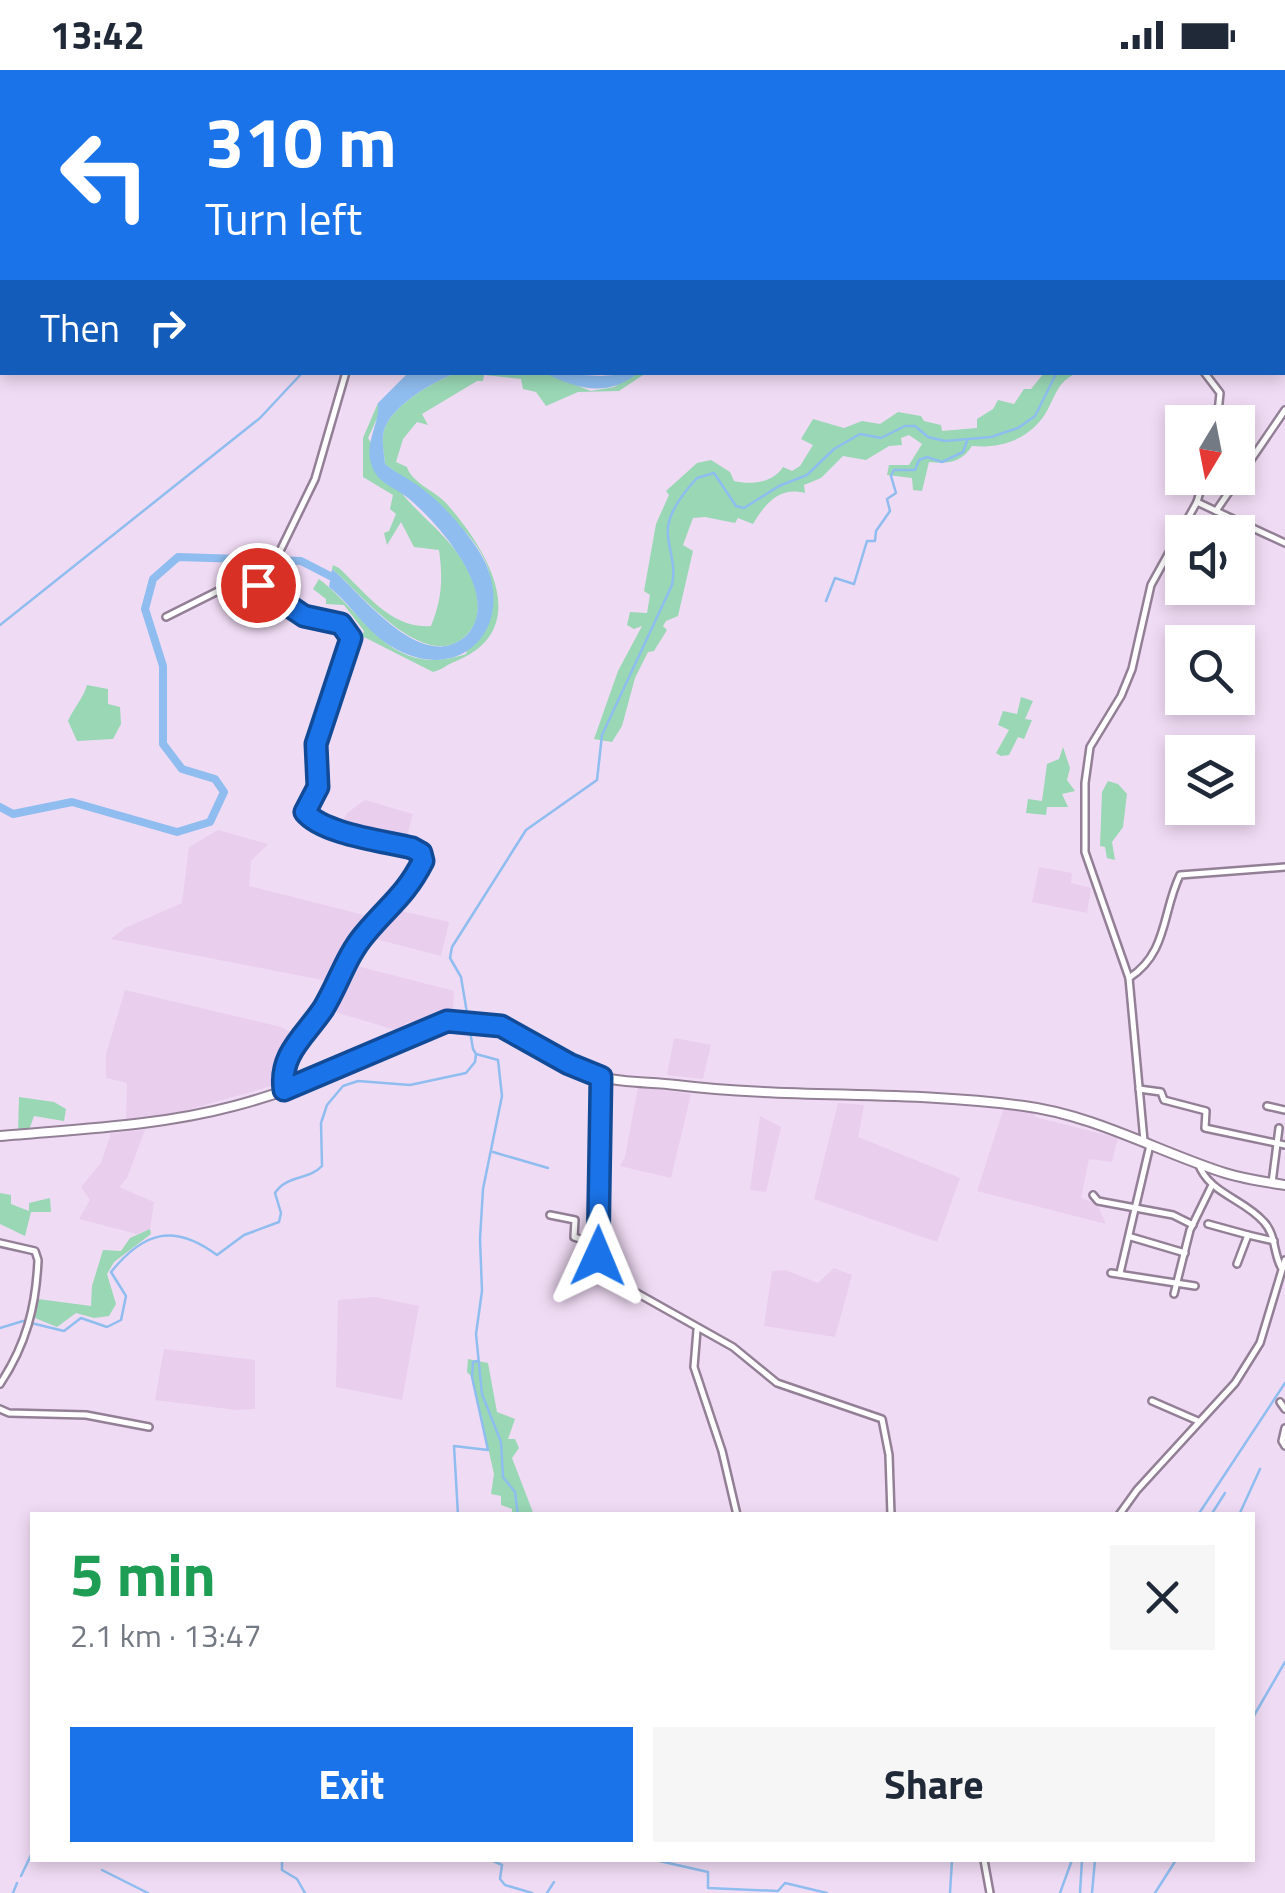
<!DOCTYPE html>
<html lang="en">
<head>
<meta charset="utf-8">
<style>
  :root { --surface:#fff; --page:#f6f6f7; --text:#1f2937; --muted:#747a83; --accent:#1a73e8 }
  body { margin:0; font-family:"Titillium Web",sans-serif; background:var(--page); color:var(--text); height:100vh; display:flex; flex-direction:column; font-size:38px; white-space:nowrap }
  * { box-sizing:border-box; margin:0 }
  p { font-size:32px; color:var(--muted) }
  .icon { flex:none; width:55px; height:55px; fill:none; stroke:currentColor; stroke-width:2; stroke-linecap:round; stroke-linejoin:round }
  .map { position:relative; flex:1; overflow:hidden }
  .panel { position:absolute; left:30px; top:1442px; width:1225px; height:350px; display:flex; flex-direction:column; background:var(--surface); border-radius:0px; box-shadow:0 5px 15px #0003 }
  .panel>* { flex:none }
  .top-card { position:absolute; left:0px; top:0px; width:1285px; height:305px; box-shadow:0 5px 15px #0003; background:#1a73e8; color:#fff; overflow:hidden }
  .needle { width:65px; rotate:190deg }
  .tools { position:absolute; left:1165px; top:335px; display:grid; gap:20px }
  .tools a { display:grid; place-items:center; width:90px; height:90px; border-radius:0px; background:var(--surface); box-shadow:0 5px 15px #0003; font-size:50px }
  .pin { position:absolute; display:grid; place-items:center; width:85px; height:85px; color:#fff; margin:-42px; border:5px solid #fff; border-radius:50%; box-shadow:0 2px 10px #0007 }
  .me { position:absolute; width:110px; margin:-55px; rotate:1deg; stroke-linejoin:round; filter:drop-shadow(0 0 8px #0008) }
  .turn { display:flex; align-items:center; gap:35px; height:210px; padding:0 40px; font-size:45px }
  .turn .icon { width:130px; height:130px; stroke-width:2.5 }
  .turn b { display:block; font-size:70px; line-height:85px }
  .then { display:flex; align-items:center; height:95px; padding:0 40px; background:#0003; gap:20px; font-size:38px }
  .round { display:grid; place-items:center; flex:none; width:105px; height:105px; border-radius:0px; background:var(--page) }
  .overview { display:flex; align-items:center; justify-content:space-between; height:170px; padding:0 40px }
  h1 { font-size:60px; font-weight:700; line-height:75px; color:#1e9e55 }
  .action { display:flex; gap:20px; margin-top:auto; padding:20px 40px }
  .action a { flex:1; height:115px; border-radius:0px; background:var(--accent); color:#fff; font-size:40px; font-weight:700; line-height:115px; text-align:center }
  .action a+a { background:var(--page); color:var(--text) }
  .status { display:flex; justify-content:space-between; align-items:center; height:70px; padding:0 50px; background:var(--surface); direction:ltr }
  .status svg { height:28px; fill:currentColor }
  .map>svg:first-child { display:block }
</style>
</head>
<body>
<div class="status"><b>13:42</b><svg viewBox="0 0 49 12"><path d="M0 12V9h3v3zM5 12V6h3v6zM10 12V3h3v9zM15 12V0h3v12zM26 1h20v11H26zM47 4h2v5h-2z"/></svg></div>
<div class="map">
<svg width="1285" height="1823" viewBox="0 0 1285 1823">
  <rect width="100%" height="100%" fill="#f0dbf4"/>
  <g fill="#e9ceee">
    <polygon points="365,730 413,744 405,773 339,757 347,743"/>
    <polygon points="218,760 268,774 251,791 249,816 372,847 359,861 360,866 348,886 340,884 337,891 343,895 333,912 111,869 125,858 182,833 189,777"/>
    <polygon points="1039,797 1072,803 1071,813 1091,818 1087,843 1032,832"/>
    <polygon points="393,839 449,852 441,886 368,867 375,858 382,859 380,852"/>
    <polygon points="357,896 454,921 453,943 406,953 402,962 325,939 340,909 348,912"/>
    <polygon points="125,920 281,957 294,964 285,981 279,1014 187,1040 183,1044 126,1050 127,1013 106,1008 106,984"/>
    <polygon points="674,968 711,975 703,1009 667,1005"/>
    <polygon points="638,1017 691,1024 671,1108 620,1096 625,1087"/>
    <polygon points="838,1033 864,1035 858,1067 960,1108 937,1172 814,1129"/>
    <polygon points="1004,1038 1034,1042 1035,1047 1118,1068 1112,1092 1089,1089 1081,1128 1097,1134 1106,1154 977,1121"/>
    <polygon points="760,1046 781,1057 766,1122 750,1120"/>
    <polygon points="145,1060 127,1108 119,1117 154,1132 150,1159 137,1164 79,1149 90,1130 81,1117 101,1093 111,1063"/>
    <polygon points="834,1198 852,1205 835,1267 764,1256 772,1201 785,1200 818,1213"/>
    <polygon points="375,1227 419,1236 402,1330 336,1317 338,1230"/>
    <polygon points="164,1279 255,1290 255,1339 236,1340 155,1330"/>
  </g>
  <g fill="#99d7b5">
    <path d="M456 303H545L591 321 614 317 638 303H646L619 321 578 322 546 336 536 322 523 319 521 309 484 305 483 311H477L422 344 428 355 417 352 403 369 396 392 407 397C412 413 435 421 446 433 487 479 536 560 454 592 446 595 442 600 433 602L362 566 364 561 344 535 326 534V529L313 519 319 509C369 548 391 609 466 584 472 566 491 526 490 509 487 466 416 418 385 394 384 382 380 367 386 355 397 333 434 311 456 303Z"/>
    <path d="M1044 303H1078C1059 310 1057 322 1048 339 1033 368 1002 379 972 376 961 393 948 394 929 392L922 421 913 420 912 408 887 405 889 395H909L922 374 909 365 901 368 902 375 889 376 866 390 843 386 821 408 804 415 805 423C779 416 765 434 753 454L738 448 735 453 705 447 693 448 683 475 693 481 678 546 666 551 663 556 667 560 654 581 648 582 635 608 622 656 612 672 594 669 618 601 642 556 634 559 627 555 630 542 647 543 650 525 644 521 656 454 669 425 666 421 697 393 711 390 730 402 734 411C751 415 773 413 783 397L792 401 800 396 813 375 801 369 813 349 844 358 862 351 880 354 898 342 921 346 924 351 941 355 942 361 977 358V349L993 339 998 330 1014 334 1024 319H1031Z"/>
    <path d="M378 333 379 344 368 368C379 385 388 405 400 421 422 449 454 469 469 503 478 521 483 545 470 561 430 611 361 523 332 499L333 495 339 498C367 524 391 559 431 556 442 529 443 509 439 480L414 477 401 452 387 475 384 463 389 461 396 444 390 439 393 425 363 407V368Z"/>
    <path d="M87 615 108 619V634L120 637 121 654 113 669 77 671 68 651C74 637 83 629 87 615Z"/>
    <polygon points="1021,627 1033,631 1025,649 1032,650 1024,669 1018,667 1009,685 1001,686 996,683 1009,660 998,655 1003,641 1017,644"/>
    <polygon points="1063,677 1070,698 1067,710 1075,721 1062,724 1068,737 1047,737 1046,745 1026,743 1028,729 1042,731 1047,694 1059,689"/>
    <polygon points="1108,711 1118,714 1127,724 1123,757 1112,772 1115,790 1107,788 1105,777 1100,776 1102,722"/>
    <polygon points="19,1027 54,1032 66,1039 64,1051 34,1046 29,1060 18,1063"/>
    <polygon points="0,1123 11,1125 11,1134 29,1141 29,1133 50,1128 51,1142 31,1142 25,1166 0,1154"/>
    <polygon points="150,1159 151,1164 114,1192 107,1204 116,1234 109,1246 94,1248 76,1243 57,1257 35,1248 38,1229 91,1236 92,1216 103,1180 121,1181 130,1168"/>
    <polygon points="468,1289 488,1293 497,1342 515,1349 508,1369 515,1369 519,1378 512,1388 534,1445 512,1445 512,1439 501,1435 501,1426 491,1424 494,1404 472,1307 467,1302"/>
  </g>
  <g fill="#8fbdef">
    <path d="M409 302 456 303C434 311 397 333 386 355 380 367 384 381 385 394 397 404 412 410 424 420 445 436 472 467 484 490 516 556 463 615 396 579 367 564 354 537 329 517L332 499C360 523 409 587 450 575 463 571 472 562 476 549 488 510 436 451 408 428 396 418 380 414 373 399 362 373 380 357 378 333Z"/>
    <path d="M545 303 601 306 638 303C607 328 577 319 545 303Z"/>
  </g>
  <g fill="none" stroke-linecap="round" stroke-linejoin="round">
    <g stroke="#8fbdef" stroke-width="2.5">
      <polyline points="1252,0 1252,2"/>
      <polyline points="0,162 2,160"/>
      <polyline points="0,168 2,166"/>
      <polyline points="1230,424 1241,409"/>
      <polyline points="1225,450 1283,475"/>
      <polyline points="1255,456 1267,462"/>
      <polyline points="1275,465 1285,470"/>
      <polyline points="826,531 835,508 854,514 867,471 875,471 876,461 890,441 887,429 896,423 891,406 894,400 915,400 919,390 927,387 942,392 963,382 967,371"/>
      <polyline points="0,555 260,348 303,302"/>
      <polyline points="493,1082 548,1098"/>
      <path d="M0 1258 23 1251 64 1261 81 1248 107 1257 121 1250 126 1226 111 1202C145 1160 175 1154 217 1185L244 1165 279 1152 281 1143 275 1123C286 1105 309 1110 322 1096L321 1053 327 1035 343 1016 358 1011 410 1015 466 1003 475 992 476 984"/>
      <polyline points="458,1445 454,1376 488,1380 472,1307 473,1292 477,1291"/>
      <path d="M518 1445 515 1422 503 1407 501 1372 482 1324 476 1264 482 1221 480 1169 483 1119 502 1026 498 990 476 984 473 979 461 907 450 888 452 877 526 760 597 710 602 665 672 515C676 496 670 485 668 466 665 446 684 422 697 408L714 403 736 436 744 438 779 416 807 405 834 379 860 364 881 368 905 356H915L928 367 945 371 991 367 1018 358 1035 346 1057 302"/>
      <polyline points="1198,1445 1285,1313"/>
      <polyline points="1211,1445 1225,1423"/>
      <polyline points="1239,1445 1260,1399"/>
      <polyline points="1252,1649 1285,1592"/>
      <polyline points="282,1790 282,1800 297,1809 305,1823"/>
      <polyline points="359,1790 363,1790"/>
      <polyline points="491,1790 502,1795 500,1809 505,1815 532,1823"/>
      <polyline points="655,1790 708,1802 708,1818 778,1821 785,1813 827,1823"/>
      <polyline points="102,1800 148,1823"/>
      <polyline points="21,1806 32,1783"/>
      <polyline points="13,1823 17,1813"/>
      <polyline points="547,1823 554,1812"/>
      <polyline points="950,1823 952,1790"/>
      <polyline points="1060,1823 1072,1790"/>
      <polyline points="1080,1823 1082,1790"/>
      <polyline points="1092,1823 1095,1790"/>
      <polyline points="1155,1823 1176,1790"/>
    </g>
    <polyline stroke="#8fbdef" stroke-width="8" points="0,737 13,744 72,732 177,762 210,752 224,722 215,709 182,699 163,674 163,596 145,539 153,509 178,487 301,491 338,510"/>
    <g stroke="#938096" stroke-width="10">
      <g id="minor">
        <polyline points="195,2 198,0"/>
        <polyline points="494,2 495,0"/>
        <polyline points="770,2 777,0"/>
        <polyline points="786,2 787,0"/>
        <polyline points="0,34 2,35"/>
        <polyline points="1204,302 1220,323 1217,352"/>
        <polyline points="1197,432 1204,408"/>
        <polyline points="1216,441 1285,473"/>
        <polyline points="281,479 315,409 346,302"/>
        <path d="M166 547 236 512 258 515 303 545 345 557 351 568 316 673 318 717 305 742C323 763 384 771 411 778L421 783 423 791C405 826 389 835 365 863 346 886 338 915 323 939 305 966 279 984 284 1020"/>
        <path d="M1129 908C1168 883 1162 842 1180 805L1285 797"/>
        <polyline points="601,1007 598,1186 603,1204 733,1277 777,1313 882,1349 889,1385 891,1445"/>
        <polyline points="1139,1019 1161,1022 1164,1030 1206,1041 1205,1058 1285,1075"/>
        <polyline points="1267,1036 1285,1040"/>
        <polyline points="1144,1071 1129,908 1085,782 1085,713 1090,677 1121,626 1132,599 1151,515 1197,432 1216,441 1285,340"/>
        <path d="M1198 1093C1209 1124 1243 1128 1264 1152 1276 1165 1273 1182 1281 1197"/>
        <polyline points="1272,1113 1279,1058"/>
        <polyline points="1093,1125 1098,1131 1173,1145 1193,1155"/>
        <polyline points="550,1145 575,1150 574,1167 599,1175"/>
        <polyline points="1208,1154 1248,1165"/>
        <polyline points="1131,1167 1185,1183"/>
        <path d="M0 1173 35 1181 38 1190C36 1237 26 1275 0 1314"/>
        <polyline points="1237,1194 1248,1165 1274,1171"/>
        <polyline points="1111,1203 1195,1216"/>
        <polyline points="1120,1203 1150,1075"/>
        <polyline points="1174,1224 1190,1160 1212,1115"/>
        <polyline points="697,1260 694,1297 722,1381 737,1445"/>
        <polyline points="1152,1331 1198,1351"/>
        <polyline points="1280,1332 1285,1339"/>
        <polyline points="0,1339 9,1343 86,1345 149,1357"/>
        <polyline points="1285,1358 1282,1371 1285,1376"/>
        <polyline points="1119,1445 1137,1420 1235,1313 1260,1273 1285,1190"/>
        <polyline points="984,1790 990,1823"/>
      </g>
    </g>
    <g stroke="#938096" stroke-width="12">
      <path id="major" d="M0 1066C78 1059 159 1056 234 1036 307 1017 379 983 447 951 519 947 539 990 601 1007 624 1013 652 1012 676 1015 792 1029 908 1020 1024 1036 1094 1045 1159 1082 1225 1103 1244 1109 1265 1112 1285 1115"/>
    </g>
    <use href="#minor" stroke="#fff" stroke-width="5"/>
    <use href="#major" stroke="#fff" stroke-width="8"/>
  </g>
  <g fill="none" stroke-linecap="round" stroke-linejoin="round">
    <g stroke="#114b97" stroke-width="25">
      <path id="route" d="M258 515 304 546 341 554 351 568 316 674 318 717 305 742C323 764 384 771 412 778L421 783 423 791C405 826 389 835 365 864 346 886 338 915 323 939 305 966 279 984 284 1020L447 951 501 956 569 994 601 1007 598 1186"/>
    </g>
    <use href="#route" stroke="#1a73e8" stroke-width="18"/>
  </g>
</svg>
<div class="tools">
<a><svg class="needle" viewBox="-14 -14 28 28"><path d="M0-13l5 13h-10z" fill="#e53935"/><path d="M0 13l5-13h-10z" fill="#747a83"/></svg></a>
<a><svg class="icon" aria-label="sound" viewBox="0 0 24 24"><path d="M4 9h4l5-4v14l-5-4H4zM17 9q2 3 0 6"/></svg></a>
<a><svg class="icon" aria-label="search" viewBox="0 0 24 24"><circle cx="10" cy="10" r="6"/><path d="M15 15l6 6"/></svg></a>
<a><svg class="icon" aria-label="layers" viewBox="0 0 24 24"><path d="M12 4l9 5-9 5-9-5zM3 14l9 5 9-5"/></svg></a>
</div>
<div class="pin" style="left:258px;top:515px;background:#d93025"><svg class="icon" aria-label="arrive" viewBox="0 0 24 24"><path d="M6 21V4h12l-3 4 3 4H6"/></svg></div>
<svg class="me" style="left:598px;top:1186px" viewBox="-20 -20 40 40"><path d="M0-17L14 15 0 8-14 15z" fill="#1a73e8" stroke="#fff" stroke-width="4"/></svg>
<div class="top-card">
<div class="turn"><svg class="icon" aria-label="left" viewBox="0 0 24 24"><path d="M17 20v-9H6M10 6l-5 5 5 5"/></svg><div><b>310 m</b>Turn left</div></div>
<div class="then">Then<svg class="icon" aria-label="right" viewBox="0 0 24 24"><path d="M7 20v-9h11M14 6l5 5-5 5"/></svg></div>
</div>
<section class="panel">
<div class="overview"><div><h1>5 min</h1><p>2.1 km · 13:47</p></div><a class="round"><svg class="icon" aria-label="close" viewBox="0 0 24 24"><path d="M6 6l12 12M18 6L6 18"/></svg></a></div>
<div class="action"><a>Exit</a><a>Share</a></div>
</section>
</div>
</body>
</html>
